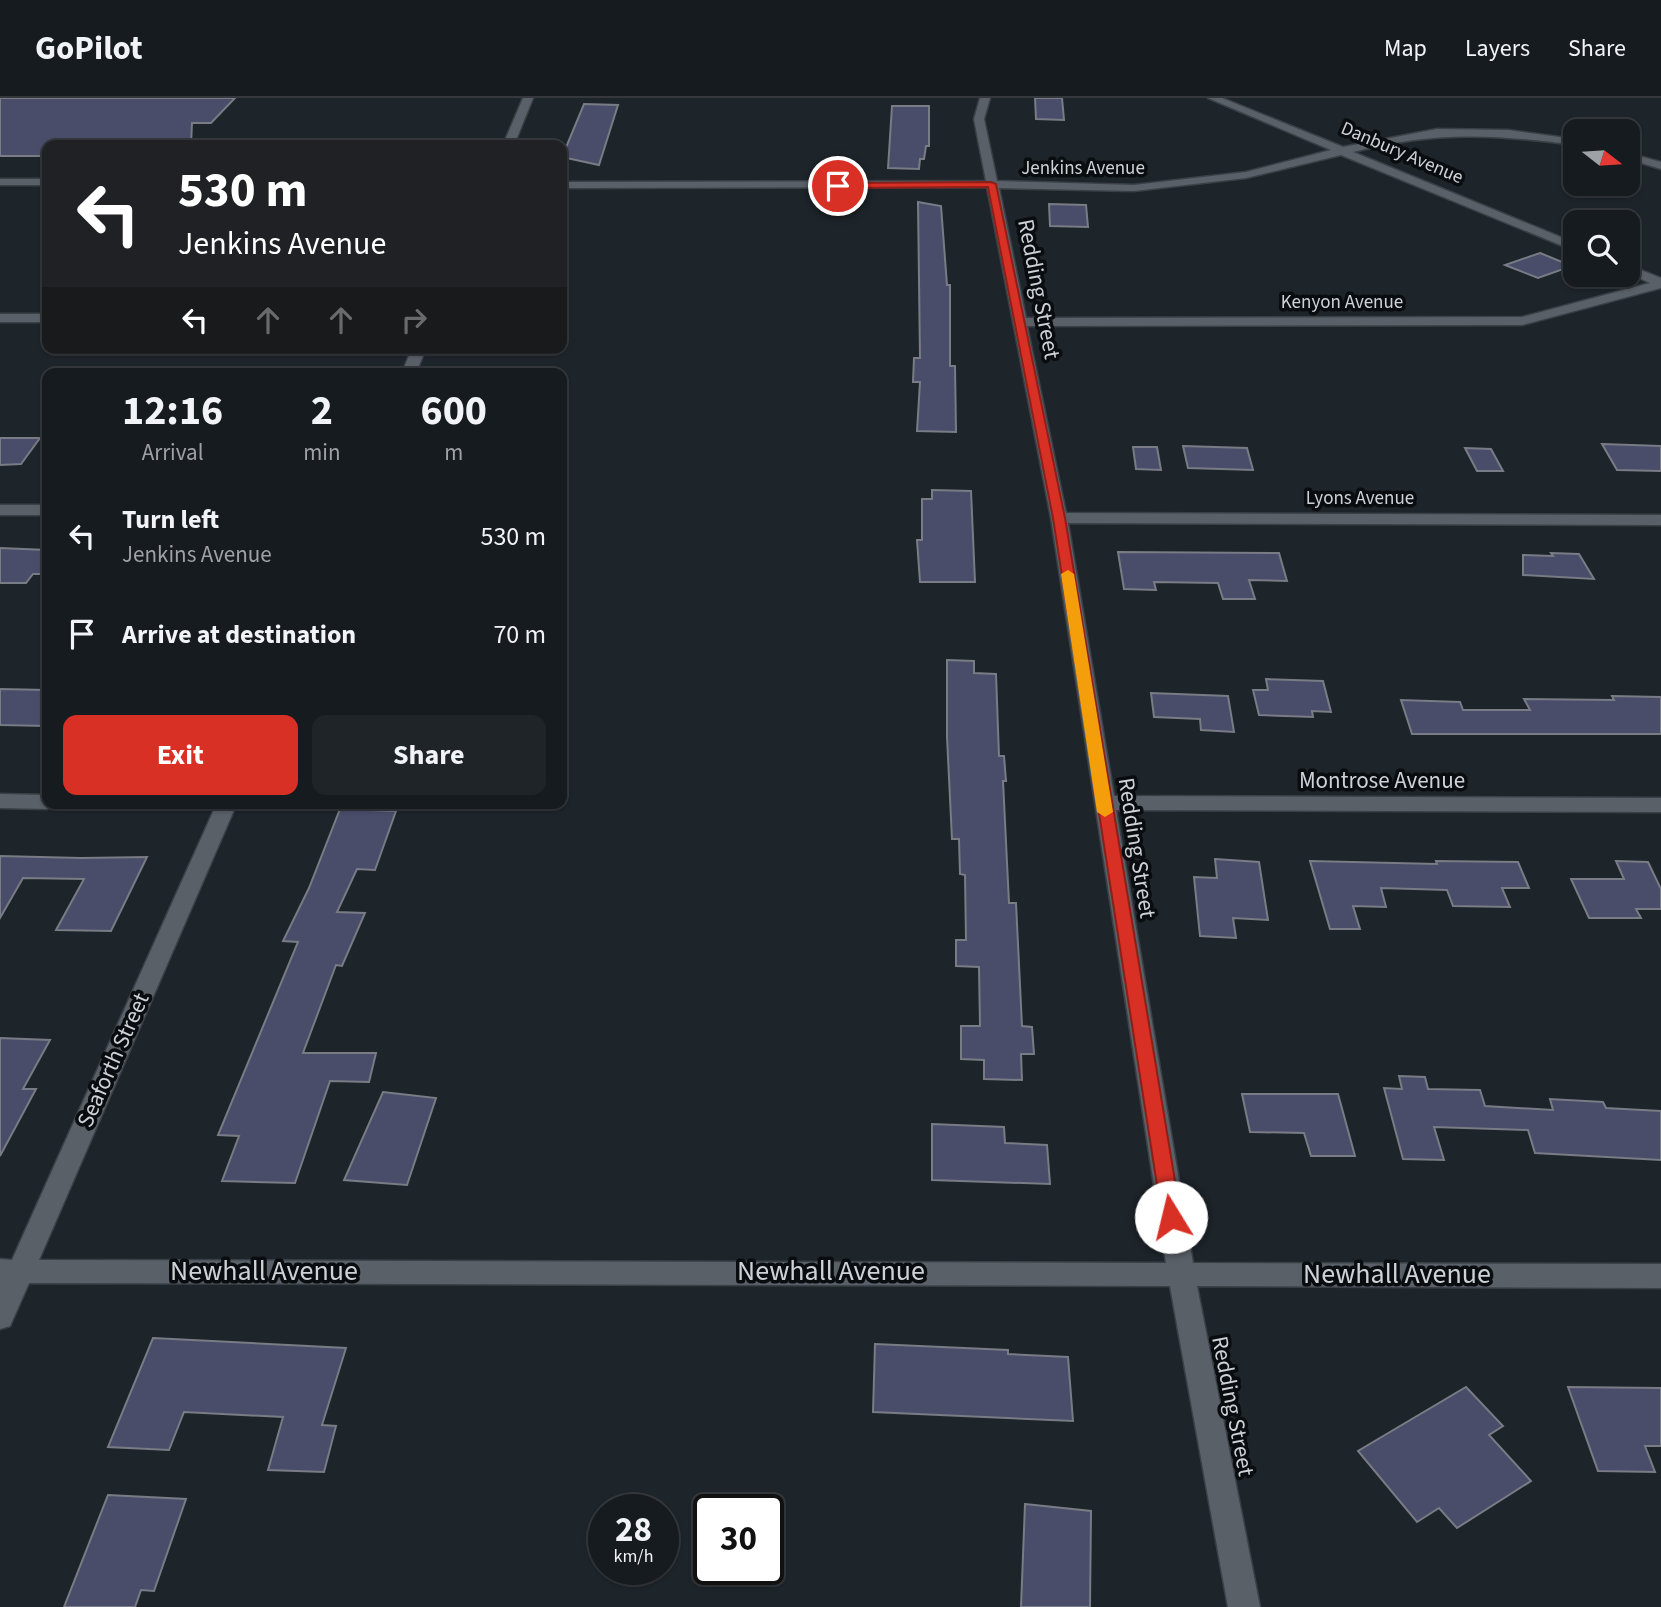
<!DOCTYPE html>
<html lang="en">
<head>
<meta charset="utf-8">
<style>
  :root { --surface:#161b20; --page:#1f2429; --text:#f1f3f6; --muted:#9ea1a5; --line:#35393e; --accent:#d93025 }
  body { margin:0; font-family:"Source Sans 3",sans-serif; background:var(--page); color:var(--text); height:100vh; display:flex; flex-direction:column; font-size:26px; white-space:nowrap }
  * { box-sizing:border-box; margin:0 }
  p { font-size:23px; color:var(--muted) }
  .icon { flex:none; width:38px; height:38px; fill:none; stroke:currentColor; stroke-width:2; stroke-linecap:round; stroke-linejoin:round }
  .map { position:relative; flex:1; overflow:hidden }
  .sheet { position:absolute; left:42px; top:270px; width:525px; height:441px; display:flex; flex-direction:column; background:var(--surface); border-radius:14px; box-shadow:0 2px 5px #0004,0 0 0 2px var(--line) }
  .sheet>* { flex:none }
  .guide { position:absolute; left:42px; top:42px; width:525px; height:214px; border-radius:14px; box-shadow:0 2px 5px #0004,0 0 0 2px var(--line); background:#202124; color:#fff; overflow:hidden }
  .needle { width:46px; rotate:107deg }
  .controls { position:absolute; left:1563px; top:21px; display:grid; gap:14px }
  .controls a { display:grid; place-items:center; width:77px; height:77px; border-radius:14px; background:var(--surface); box-shadow:0 2px 5px #0004,0 0 0 2px var(--line); font-size:35px }
  .speed { position:absolute; left:588px; top:1396px; display:flex; gap:14px; font-size:35px; font-weight:700; text-align:center }
  .speed>* { display:grid; place-content:center; width:91px; height:91px; border-radius:50%; background:var(--surface); box-shadow:0 2px 5px #0004,0 0 0 2px var(--line); line-height:1 }
  .speed small { font-size:18px; font-weight:400 }
  .speed .limit { border:4px solid #111; border-radius:10px; background:#fff; color:#111 }
  .pin { position:absolute; display:grid; place-items:center; width:60px; height:60px; color:#fff; margin:-30px; border:4px solid #fff; border-radius:50%; box-shadow:0 2px 7px #0007 }
  .me { position:absolute; width:77px; margin:-38px; rotate:351deg; stroke-linejoin:round; filter:drop-shadow(0 0 5px #0008) }
  .turn { display:flex; align-items:center; gap:24px; height:147px; padding:0 21px; font-size:32px }
  .turn .icon { width:91px; height:91px; stroke-width:2.5 }
  .turn b { display:block; font-size:49px; line-height:60px }
  .lanes { display:flex; align-items:center; height:66px; padding:0 21px; background:#0003; justify-content:center; gap:35px; direction:ltr }
  .lanes .off { opacity:.35 }
  .eta { display:flex; justify-content:space-evenly; align-items:center; height:119px; text-align:center }
  .eta b { font-size:42px; font-weight:700; line-height:49px }
  .button { display:flex; gap:14px; margin-top:auto; padding:14px 21px }
  .button a { flex:1; height:80px; border-radius:14px; background:var(--accent); color:#fff; font-size:28px; font-weight:700; line-height:80px; text-align:center }
  .button a+a { background:var(--page); color:var(--text) }
  ul { padding:0; list-style:none }
  li { display:flex; align-items:center; gap:21px; height:98px; padding:0 21px }
  li div { flex:1 }
  li b { display:block; font-size:26px }
  li em { font-style:normal }
  header { display:flex; align-items:center; gap:42px; box-sizing:border-box; height:98px; padding:0 35px; background:var(--surface); border-bottom:2px solid var(--line) }
  header strong { font-size:33px }
  nav { display:flex; gap:38px; margin-inline-start:auto; font-size:24px }
  .map>svg:first-child { display:block }
</style>
</head>
<body>
<header>
<strong>GoPilot</strong>
<nav><a>Map</a><a>Layers</a><a>Share</a></nav>
</header>
<div class="map">
<svg width="1661" height="1509" viewBox="0 0 1661 1509">
  <rect width="100%" height="100%" fill="#1d242a"/>
  <g fill="#494d69" stroke="#797b85" stroke-width="2">
    <polygon points="0,0 235,0 211,25 192,25 191,47 47,47 42,58 0,58"/>
    <polygon points="1035,0 1062,0 1064,22 1036,21"/>
    <polygon points="584,6 618,7 599,67 562,59"/>
    <polygon points="892,8 929,8 929,48 926,48 924,61 920,61 919,71 888,70"/>
    <polygon points="918,104 941,108 947,187 950,187 950,268 955,268 956,334 917,333 920,284 913,284 914,260 920,260"/>
    <polygon points="1049,106 1086,107 1088,129 1050,128"/>
    <polygon points="1540,155 1572,168 1538,180 1505,167"/>
    <polygon points="0,340 40,340 21,366 0,367"/>
    <polygon points="1602,346 1661,348 1661,373 1617,372"/>
    <polygon points="1183,348 1247,350 1253,372 1188,370"/>
    <polygon points="1133,349 1157,349 1161,372 1136,371"/>
    <polygon points="1465,350 1491,351 1503,373 1477,373"/>
    <polygon points="932,392 971,393 975,484 920,484 917,442 922,442 922,401 932,401"/>
    <polygon points="0,450 47,452 47,476 33,476 26,485 0,485"/>
    <polygon points="1118,454 1279,455 1287,483 1249,482 1255,501 1223,501 1218,485 1154,484 1156,492 1124,491"/>
    <polygon points="1551,455 1579,456 1594,481 1523,477 1523,457 1553,458"/>
    <polygon points="947,562 974,563 974,575 996,576 999,658 1004,658 1006,683 1003,683 1009,805 1016,805 1022,928 1032,929 1034,956 1021,956 1022,982 984,981 984,962 961,961 961,928 980,928 979,869 956,868 956,842 966,842 965,777 960,776 959,741 952,741 947,639"/>
    <polygon points="1266,581 1323,583 1331,614 1312,613 1313,619 1259,617 1253,592 1268,592"/>
    <polygon points="0,591 47,592 47,628 0,627"/>
    <polygon points="1151,595 1228,598 1234,634 1201,632 1200,621 1154,619"/>
    <polygon points="1612,598 1661,599 1661,636 1412,636 1401,602 1460,604 1463,612 1530,612 1524,601 1614,602"/>
    <polygon points="340,711 396,713 375,772 357,771 337,814 365,815 342,868 336,867 303,955 376,955 369,984 330,983 295,1085 222,1083 239,1038 218,1037 298,844 283,843 309,790"/>
    <polygon points="0,758 81,760 147,759 111,833 56,832 84,781 23,780 0,820"/>
    <polygon points="1215,761 1259,764 1268,822 1233,820 1236,840 1200,838 1194,779 1217,780"/>
    <polygon points="1310,763 1437,766 1436,763 1518,764 1529,790 1502,790 1510,809 1453,808 1447,792 1381,790 1386,809 1353,808 1360,831 1330,831"/>
    <polygon points="1616,763 1648,764 1661,791 1661,811 1636,811 1641,820 1589,820 1571,781 1624,781"/>
    <polygon points="0,940 50,942 23,991 36,991 0,1058"/>
    <polygon points="1399,978 1425,979 1428,991 1480,992 1485,1008 1553,1012 1550,1001 1603,1004 1606,1010 1661,1013 1661,1062 1535,1055 1528,1032 1434,1029 1444,1062 1403,1061 1384,990 1402,991"/>
    <polygon points="383,994 436,1000 407,1087 344,1082"/>
    <polygon points="1242,996 1338,996 1355,1058 1311,1058 1304,1035 1250,1034"/>
    <polygon points="932,1026 1004,1029 1005,1045 1047,1047 1050,1086 932,1082"/>
    <polygon points="153,1240 346,1250 322,1327 336,1328 324,1374 268,1372 283,1319 184,1314 169,1352 108,1349"/>
    <polygon points="875,1246 1008,1252 1008,1256 1068,1259 1073,1323 873,1314"/>
    <polygon points="1466,1289 1503,1328 1489,1337 1531,1383 1457,1430 1439,1410 1417,1424 1358,1353"/>
    <polygon points="1568,1289 1661,1290 1661,1348 1645,1348 1655,1374 1598,1373"/>
    <polygon points="108,1397 186,1401 154,1493 141,1492 135,1509 64,1509"/>
    <polygon points="1025,1406 1091,1413 1090,1509 1021,1509"/>
  </g>
  <g fill="none" stroke-linecap="round" stroke-linejoin="round">
    <g stroke="#3a4046" stroke-width="3">
      <g id="minor">
        <polygon points="523,0 533,0 514,47 503,47"/>
        <path d="M980 0H990L984 21 997 83 1134 87 1246 74 1331 52 1208 0H1222L1343 49 1437 31 1508 32 1575 41V47C1493 36 1434 33 1353 54L1575 145V153L1341 57 1246 80 1134 93 999 90 1026 220 1522 219 1650 185 1628 175V167L1661 180V190L1522 227 1027 228 1066 415 1661 417V427L1068 425 1114 698 1661 700V714L1116 712 1193 1165 1661 1166V1190L1197 1188 1260 1509H1228L1170 1188 29 1185 10 1228 0 1231V1161L12 1162 217 705H237L39 1162 1166 1165 1051 420 987 89 562 90V84L986 83 974 21Z"/>
        <polygon points="1628,55 1661,64 1661,71 1628,61"/>
        <rect x="0" y="81" width="47" height="6"/>
        <rect x="0" y="216" width="47" height="8"/>
        <polygon points="412,250 426,250 416,275 402,275"/>
        <rect x="0" y="407" width="47" height="10"/>
        <polygon points="0,696 47,697 47,705 56,705 47,711 0,710"/>
      </g>
    </g>
    <use href="#minor" fill="#596068" fill-rule="evenodd"/>
  </g>
  <polygon fill="#d93025" stroke="#8d1f18" stroke-width="2" points="991,84 996,86 1065,420 1181,1119 1178,1125 1164,1125 1162,1119 1053,420 988,89 838,90 833,88 838,85"/>
  <polygon fill="#f59e0b" points="1068,472 1074,476 1113,714 1105,719 1097,714 1061,476"/>
  <g text-anchor="middle" dominant-baseline="central" stroke-width="7" stroke-linejoin="round" paint-order="stroke">
    <g font-size="19" fill="#cdd2d6" stroke="#0a0d10">
      <text transform="translate(1402 55) rotate(23)">Danbury Avenue</text>
      <text x="1083" y="70">Jenkins Avenue</text>
      <text x="1342" y="204">Kenyon Avenue</text>
      <text x="1360" y="400">Lyons Avenue</text>
    </g>
    <g font-size="23" fill="#cdd2d6" stroke="#0a0d10">
      <text transform="translate(1039 191) rotate(79)">Redding Street</text>
      <text x="1382" y="682">Montrose Avenue</text>
      <text transform="translate(1137 750) rotate(81)">Redding Street</text>
      <text transform="translate(113 962) rotate(-66)">Seaforth Street</text>
      <text transform="translate(1233 1308) rotate(79)">Redding Street</text>
    </g>
    <g font-size="28" fill="#cdd2d6" stroke="#0a0d10">
      <text x="264" y="1173">Newhall Avenue</text>
      <text x="831" y="1173">Newhall Avenue</text>
      <text x="1397" y="1176">Newhall Avenue</text>
    </g>
  </g>
</svg>
<div class="controls">
<a><svg class="needle" viewBox="-14 -14 28 28"><path d="M0-13l5 13h-10z" fill="#e53935"/><path d="M0 13l5-13h-10z" fill="#9ea1a5"/></svg></a>
<a><svg class="icon" aria-label="search" viewBox="0 0 24 24"><circle cx="10" cy="10" r="6"/><path d="M15 15l6 6"/></svg></a>
</div>
<div class="speed"><div>28<small>km/h</small></div><div class="limit">30</div></div>
<div class="pin" style="left:838px;top:88px;background:#d93025"><svg class="icon" aria-label="arrive" viewBox="0 0 24 24"><path d="M6 21V4h12l-3 4 3 4H6"/></svg></div>
<svg class="me" style="left:1171px;top:1119px" viewBox="-20 -20 40 40"><circle r="19" fill="#fff"/><path d="M0-13L10 11 0 6-10 11z" fill="#d93025"/></svg>
<div class="guide">
<div class="turn"><svg class="icon" aria-label="left" viewBox="0 0 24 24"><path d="M17 20v-9H6M10 6l-5 5 5 5"/></svg><div><b>530 m</b>Jenkins Avenue</div></div>
<div class="lanes"><svg class="icon" aria-label="left" viewBox="0 0 24 24"><path d="M17 20v-9H6M10 6l-5 5 5 5"/></svg><svg class="icon off" aria-label="ahead" viewBox="0 0 24 24"><path d="M12 20V5M6 11l6-6 6 6"/></svg><svg class="icon off" aria-label="ahead" viewBox="0 0 24 24"><path d="M12 20V5M6 11l6-6 6 6"/></svg><svg class="icon off" aria-label="right" viewBox="0 0 24 24"><path d="M7 20v-9h11M14 6l5 5-5 5"/></svg></div>
</div>
<section class="sheet">
<div class="eta">
<div><b>12:16</b><p>Arrival</p></div>
<div><b>2</b><p>min</p></div>
<div><b>600</b><p>m</p></div>
</div>
<ul>
<li><svg class="icon" aria-label="left" viewBox="0 0 24 24"><path d="M17 20v-9H6M10 6l-5 5 5 5"/></svg><div><b>Turn left</b><p>Jenkins Avenue</p></div><em>530 m</em></li>
<li><svg class="icon" aria-label="arrive" viewBox="0 0 24 24"><path d="M6 21V4h12l-3 4 3 4H6"/></svg><div><b>Arrive at destination</b></div><em>70 m</em></li>
</ul>
<div class="button"><a>Exit</a><a>Share</a></div>
</section>
</div>
</body>
</html>
